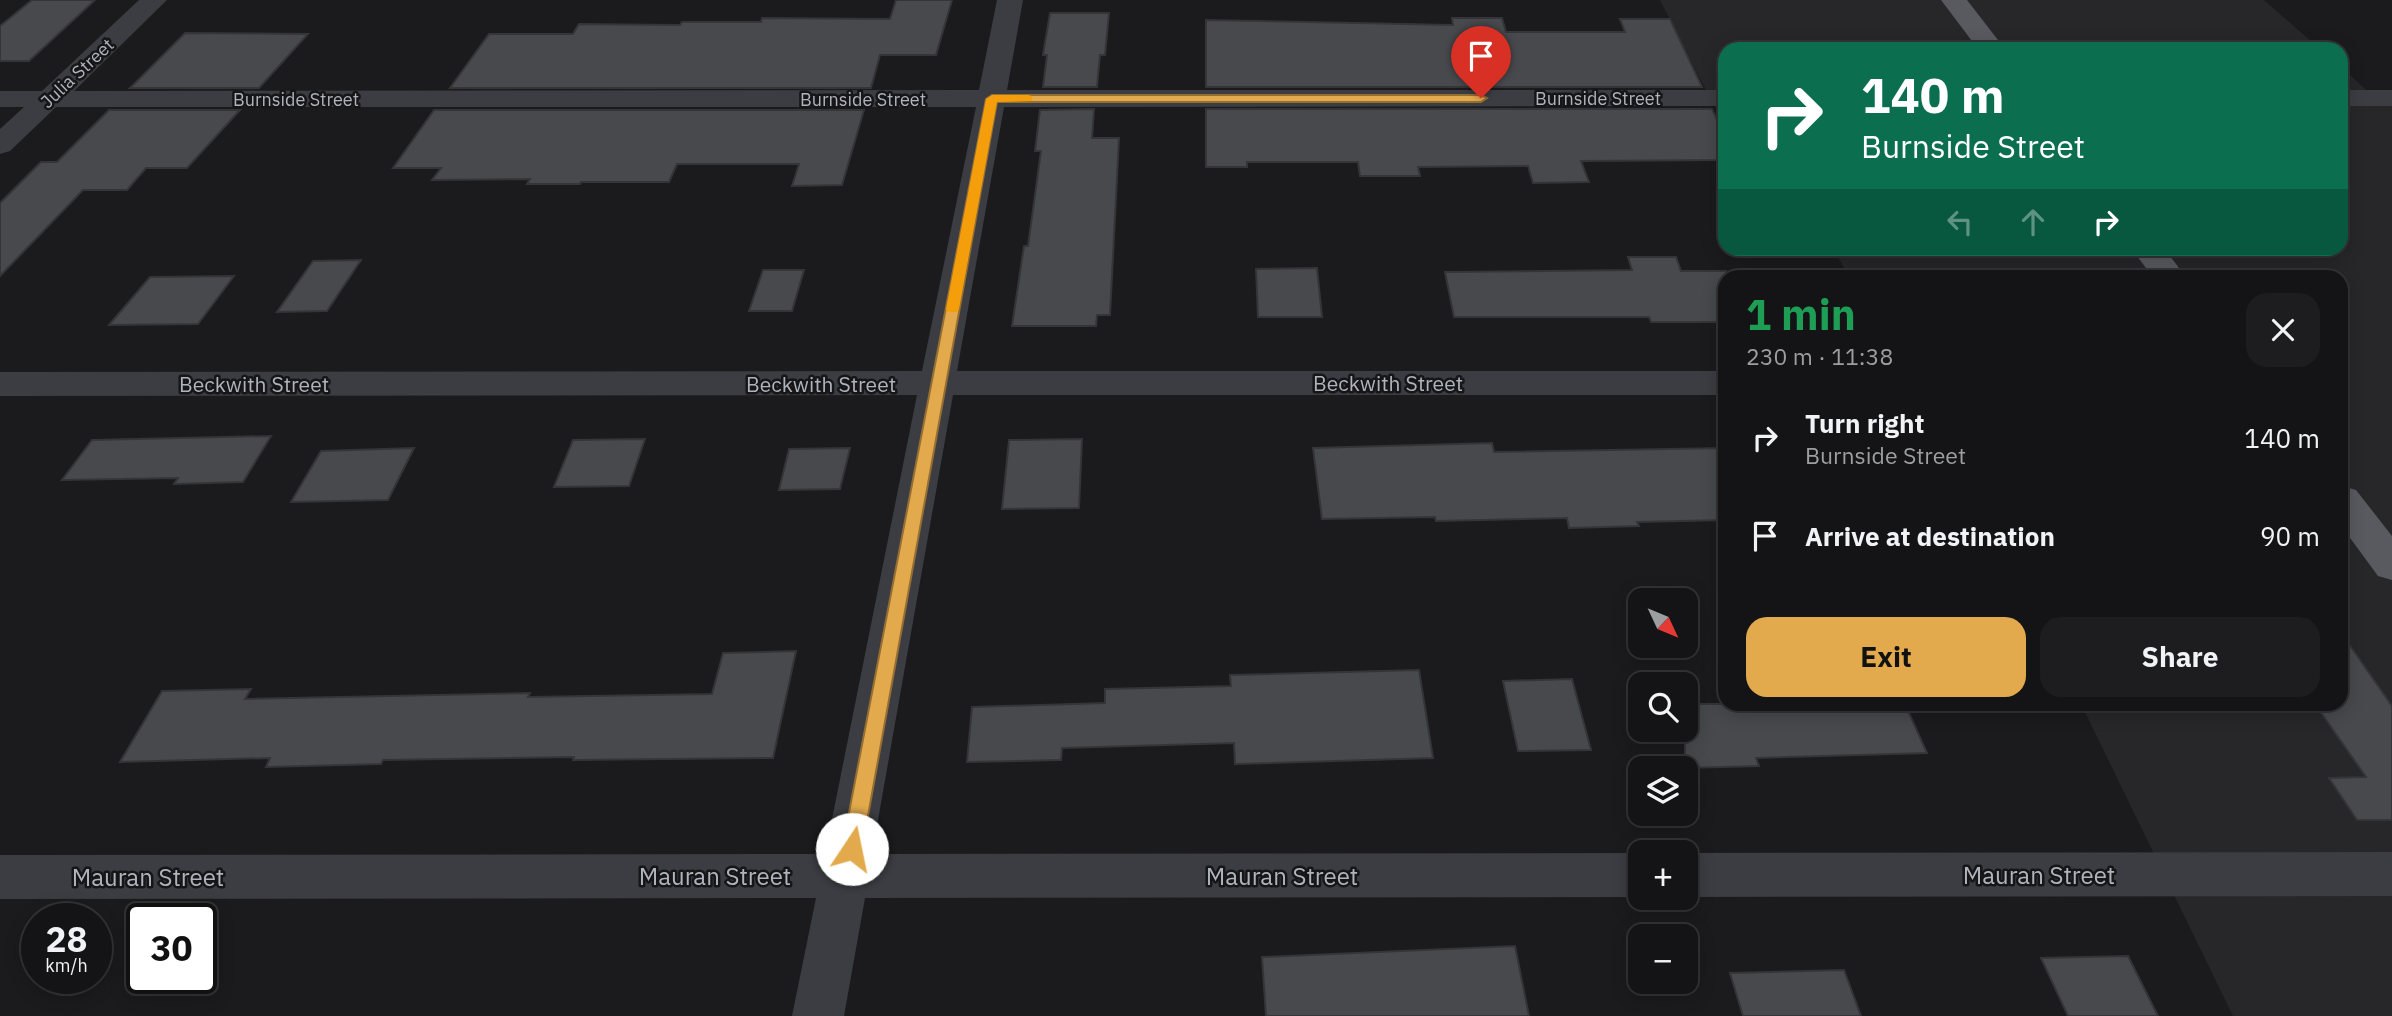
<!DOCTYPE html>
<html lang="en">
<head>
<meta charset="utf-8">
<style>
  :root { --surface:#141416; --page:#1d1d1f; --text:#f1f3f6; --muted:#9d9ea1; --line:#333335; --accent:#e3aa4d }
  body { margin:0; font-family:"IBM Plex Sans",sans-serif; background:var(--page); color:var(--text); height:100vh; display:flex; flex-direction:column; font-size:26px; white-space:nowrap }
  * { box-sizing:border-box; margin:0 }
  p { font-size:23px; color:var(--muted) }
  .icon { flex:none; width:38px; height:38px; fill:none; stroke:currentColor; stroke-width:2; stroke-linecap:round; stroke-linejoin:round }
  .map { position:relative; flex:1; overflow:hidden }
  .panel { position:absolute; left:1718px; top:270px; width:630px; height:441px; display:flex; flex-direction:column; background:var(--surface); border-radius:21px; box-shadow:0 4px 18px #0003,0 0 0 2px var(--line) }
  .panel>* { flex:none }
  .hud { position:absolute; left:1718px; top:42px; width:630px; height:214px; border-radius:21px; box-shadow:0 4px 18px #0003,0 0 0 2px var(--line); background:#0b6e4f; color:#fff; overflow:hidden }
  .needle { width:46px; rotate:134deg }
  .fabs { position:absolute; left:1628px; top:588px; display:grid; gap:14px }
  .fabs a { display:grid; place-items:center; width:70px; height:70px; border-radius:14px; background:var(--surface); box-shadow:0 4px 18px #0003,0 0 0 2px var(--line); font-size:35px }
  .speed { position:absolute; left:21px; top:903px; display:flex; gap:14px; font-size:35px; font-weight:700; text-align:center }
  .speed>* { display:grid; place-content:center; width:91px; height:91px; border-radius:50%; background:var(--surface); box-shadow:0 4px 18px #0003,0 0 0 2px var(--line); line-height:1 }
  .speed small { font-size:18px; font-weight:400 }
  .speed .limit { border:4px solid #111; border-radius:10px; background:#fff; color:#111 }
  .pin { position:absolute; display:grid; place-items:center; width:60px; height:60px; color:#fff; margin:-72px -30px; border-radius:50% 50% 50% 0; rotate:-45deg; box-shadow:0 0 7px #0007 }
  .pin .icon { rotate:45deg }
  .me { position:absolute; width:77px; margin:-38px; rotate:11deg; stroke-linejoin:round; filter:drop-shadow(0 0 5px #0008) }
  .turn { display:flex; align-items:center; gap:24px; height:147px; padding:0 28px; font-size:32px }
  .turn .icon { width:91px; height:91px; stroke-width:2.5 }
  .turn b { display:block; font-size:49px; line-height:60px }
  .lanes { display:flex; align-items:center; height:66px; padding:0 28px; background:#0003; justify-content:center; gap:35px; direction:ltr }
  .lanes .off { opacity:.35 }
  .round { display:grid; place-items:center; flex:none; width:74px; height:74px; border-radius:21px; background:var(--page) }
  .summary { display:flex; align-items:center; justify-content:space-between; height:119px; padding:0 28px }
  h1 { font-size:42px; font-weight:700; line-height:52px; color:#1e9e55 }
  .primary-button { display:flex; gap:14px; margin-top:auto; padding:14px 28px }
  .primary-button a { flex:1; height:80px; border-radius:21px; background:var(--accent); color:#111; font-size:28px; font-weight:700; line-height:80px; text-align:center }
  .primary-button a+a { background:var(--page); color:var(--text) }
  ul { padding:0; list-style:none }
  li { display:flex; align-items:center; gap:21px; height:98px; padding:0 28px }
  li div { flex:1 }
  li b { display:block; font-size:26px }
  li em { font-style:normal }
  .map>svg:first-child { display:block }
</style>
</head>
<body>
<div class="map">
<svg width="2392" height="1016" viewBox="0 0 2392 1016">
  <rect width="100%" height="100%" fill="#1b1b1d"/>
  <g fill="#27272a">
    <polygon points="1660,0 2264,0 2320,49 1726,49 1725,97 1709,96"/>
    <polygon points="2342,68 2373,96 2392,96 2392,1016 2233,1016 2081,704 2342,704 2342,276 1849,276 1833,249 2342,248"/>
  </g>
  <g fill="#48494d" stroke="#353539" stroke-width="2">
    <polygon points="32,0 95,0 29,61 0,61 0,26"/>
    <polygon points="896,0 952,0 936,55 880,55 871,88 450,88 489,34 573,34 579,24 680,25 682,22 761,22 762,18 890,19"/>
    <polygon points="1050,13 1109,13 1105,55 1100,55 1097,87 1043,87 1047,55 1043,55"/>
    <polygon points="1452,18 1502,18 1506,32 1625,32 1620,19 1670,19 1702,87 1206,87 1206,20 1453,25"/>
    <polygon points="185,33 308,34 259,88 130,88"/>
    <polygon points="1094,109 1092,138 1119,138 1110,315 1097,315 1096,326 1012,326 1024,246 1028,246 1041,151 1035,151 1040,110"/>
    <polygon points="1206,109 1712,109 1726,139 1726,160 1581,161 1589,182 1533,183 1528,166 1418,167 1420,176 1360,176 1358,162 1247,162 1247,167 1206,167"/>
    <polygon points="109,110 240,110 187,168 146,168 127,190 83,190 0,276 0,203 41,162 57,162"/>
    <polygon points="434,110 864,110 842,185 792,186 799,164 677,164 669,182 581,182 580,184 527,184 530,179 432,180 441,168 393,168"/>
    <polygon points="1628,257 1676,257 1681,271 1726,271 1726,322 1651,322 1649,317 1454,317 1445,272 1632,270"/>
    <polygon points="361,260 327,311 277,312 313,261"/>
    <polygon points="1317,268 1322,317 1258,317 1256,269"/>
    <polygon points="763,270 804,270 792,311 749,311"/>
    <polygon points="234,276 198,324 109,325 150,277"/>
    <polygon points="271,436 243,482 174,484 178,478 62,480 92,440"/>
    <polygon points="645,439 629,486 554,487 573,440"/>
    <polygon points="1082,439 1079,508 1002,509 1009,440"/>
    <polygon points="1492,443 1494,452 1726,448 1726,520 1637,522 1639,526 1569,528 1567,518 1436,521 1435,517 1322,519 1313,448"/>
    <polygon points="414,448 388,500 291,502 321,451"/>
    <polygon points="850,448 840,489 779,490 789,449"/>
    <polygon points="2342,634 2392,706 2392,820 2357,820 2329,778 2366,777 2315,704 2342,704"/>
    <polygon points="796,651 773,758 573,760 574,757 383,760 381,764 266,767 270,758 120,762 162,691 251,689 245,699 530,693 528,697 712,694 723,653"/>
    <polygon points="1419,670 1433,758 1235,764 1234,743 1062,748 1061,760 967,762 972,707 1105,703 1105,689 1231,686 1230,675"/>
    <polygon points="1572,679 1591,750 1518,751 1503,681"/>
    <polygon points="1685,704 1905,704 1927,753 1756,758 1759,766 1685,768"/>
    <polygon points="1515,946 1529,1016 1266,1016 1262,957"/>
    <polygon points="2128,956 2158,1016 2068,1016 2041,958"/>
    <polygon points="1844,970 1861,1016 1743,1016 1730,973"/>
  </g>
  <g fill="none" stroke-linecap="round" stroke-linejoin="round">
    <g fill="#3c3d42" fill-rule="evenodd">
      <polygon points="139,0 167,0 74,91 979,90 997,0 1023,0 1007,90 1726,90 1726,106 1004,107 957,371 1726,371 1726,395 953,395 872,854 1640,853 1640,897 865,898 844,1016 792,1016 816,898 0,899 0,855 825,854 917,395 0,396 0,372 922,371 976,107 56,107 10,151 0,154 0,129 24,107 0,107 0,91 42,91"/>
      <rect x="2342" y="90" width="50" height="16"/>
      <polygon points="2392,852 2392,896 1685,897 1685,853"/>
    </g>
    <g fill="#585a60" fill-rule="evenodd">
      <polygon points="1941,0 1967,0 2005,49 1978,49"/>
      <polygon points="2131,248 2164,248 2185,276 2152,276"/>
      <polygon points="2342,486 2356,490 2392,536 2392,580 2378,576 2342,527"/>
    </g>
  </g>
  <polygon fill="#e3aa4d" stroke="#946e32" stroke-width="2" points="992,95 1481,95 1487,98 1481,102 997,102 862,849 859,855 852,858 845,855 842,849 986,99"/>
  <polygon fill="#f59e0b" points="1028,95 1032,96 1032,101 997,102 959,309 957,312 948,312 946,309 986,99 992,95"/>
  <g text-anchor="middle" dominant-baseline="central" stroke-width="5" stroke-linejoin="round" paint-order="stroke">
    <g font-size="18" fill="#afb3bb" stroke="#161618">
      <text transform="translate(77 73) rotate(-43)">Julia Street</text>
      <text x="1598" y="98">Burnside Street</text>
      <text x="296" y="99">Burnside Street</text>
      <text x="863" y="99">Burnside Street</text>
    </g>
    <g font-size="21" fill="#afb3bb" stroke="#161618">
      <text x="1388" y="383">Beckwith Street</text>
      <text x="254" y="384">Beckwith Street</text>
      <text x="821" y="384">Beckwith Street</text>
    </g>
    <g font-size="24" fill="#afb3bb" stroke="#161618">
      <text x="2039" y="875">Mauran Street</text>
      <text x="715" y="876">Mauran Street</text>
      <text x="1282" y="876">Mauran Street</text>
      <text x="148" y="877">Mauran Street</text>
    </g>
  </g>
</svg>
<div class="fabs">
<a><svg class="needle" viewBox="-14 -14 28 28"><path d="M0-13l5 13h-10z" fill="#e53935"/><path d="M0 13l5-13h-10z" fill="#9d9ea1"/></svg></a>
<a><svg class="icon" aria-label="search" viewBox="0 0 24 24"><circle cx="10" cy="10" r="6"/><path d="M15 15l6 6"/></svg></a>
<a><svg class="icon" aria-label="layers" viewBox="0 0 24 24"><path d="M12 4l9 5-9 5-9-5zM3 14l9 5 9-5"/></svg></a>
<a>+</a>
<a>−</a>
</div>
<div class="speed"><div>28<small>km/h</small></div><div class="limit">30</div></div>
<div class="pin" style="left:1481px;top:98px;background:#d93025"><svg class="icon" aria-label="arrive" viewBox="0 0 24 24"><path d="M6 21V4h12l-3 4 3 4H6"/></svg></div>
<svg class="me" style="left:852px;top:849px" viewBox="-20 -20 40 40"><circle r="19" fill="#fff"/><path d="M0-13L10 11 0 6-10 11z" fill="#e3aa4d"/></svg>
<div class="hud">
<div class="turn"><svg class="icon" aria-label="right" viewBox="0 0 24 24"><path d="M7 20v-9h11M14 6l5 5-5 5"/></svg><div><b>140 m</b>Burnside Street</div></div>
<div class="lanes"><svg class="icon off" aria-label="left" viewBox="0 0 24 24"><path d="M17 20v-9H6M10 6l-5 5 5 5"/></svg><svg class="icon off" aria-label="ahead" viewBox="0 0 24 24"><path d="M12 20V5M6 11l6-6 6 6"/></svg><svg class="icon" aria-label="right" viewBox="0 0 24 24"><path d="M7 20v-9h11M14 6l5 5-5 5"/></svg></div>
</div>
<section class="panel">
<div class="summary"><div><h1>1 min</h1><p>230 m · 11:38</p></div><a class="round"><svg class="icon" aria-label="close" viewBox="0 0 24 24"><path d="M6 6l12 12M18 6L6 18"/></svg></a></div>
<ul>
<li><svg class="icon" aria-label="right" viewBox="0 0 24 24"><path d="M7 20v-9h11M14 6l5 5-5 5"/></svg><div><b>Turn right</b><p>Burnside Street</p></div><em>140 m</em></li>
<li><svg class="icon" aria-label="arrive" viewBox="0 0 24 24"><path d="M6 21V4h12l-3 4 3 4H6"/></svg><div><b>Arrive at destination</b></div><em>90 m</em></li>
</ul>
<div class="primary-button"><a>Exit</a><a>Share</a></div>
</section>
</div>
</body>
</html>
